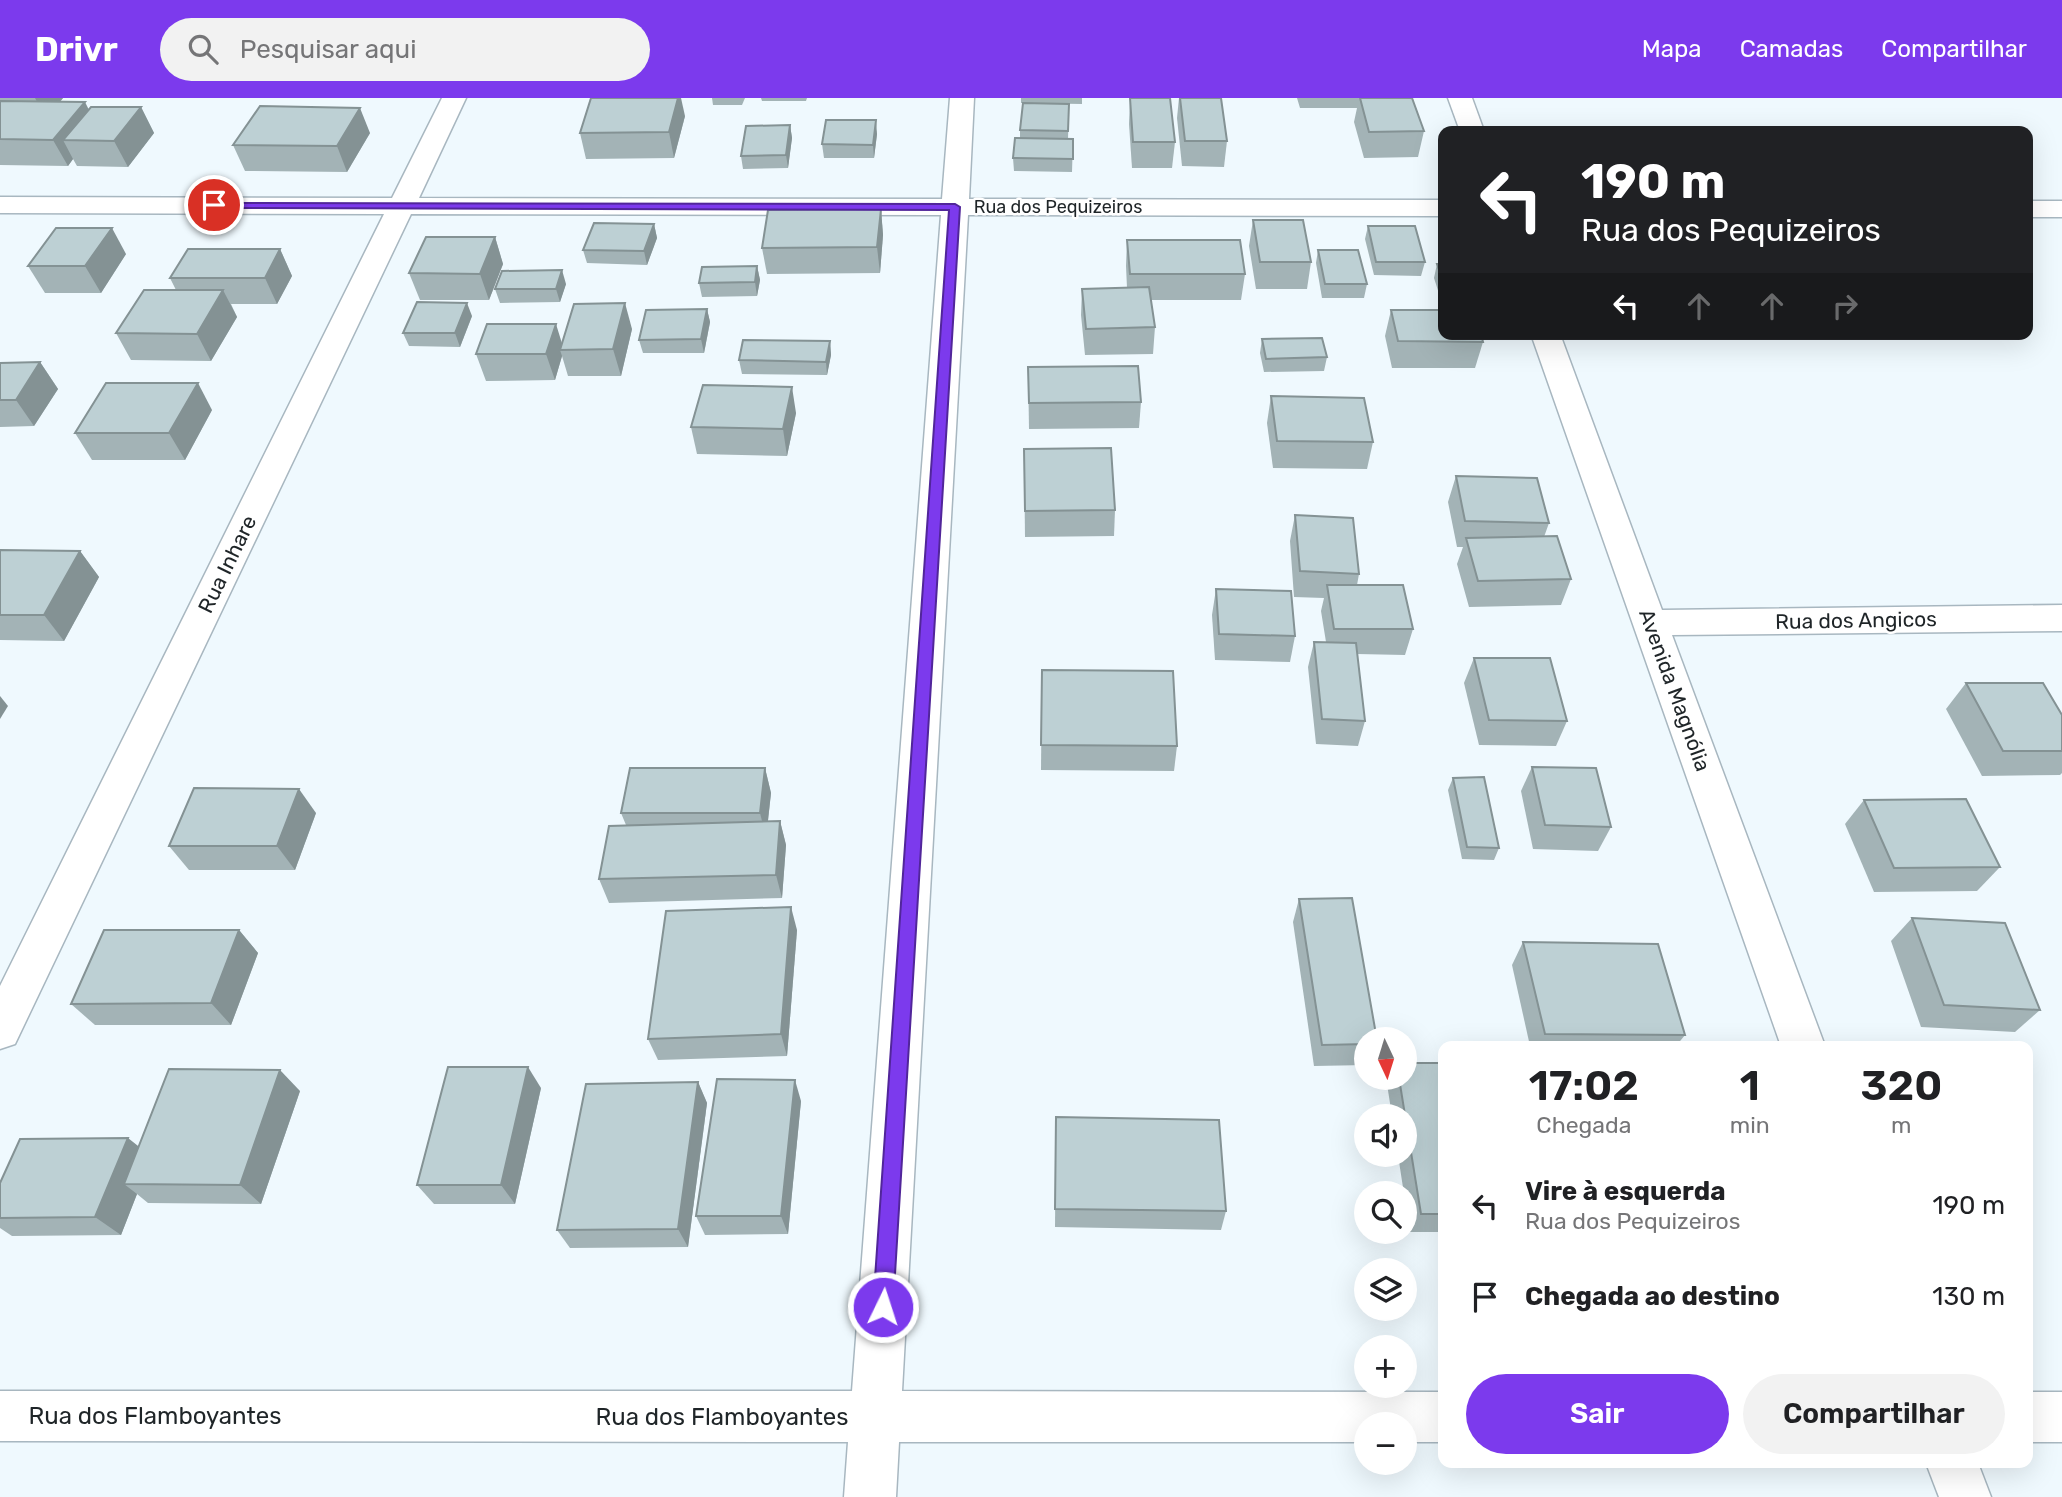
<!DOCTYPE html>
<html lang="pt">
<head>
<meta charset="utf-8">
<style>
  :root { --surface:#fff; --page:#f2f2f2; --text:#202124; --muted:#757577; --accent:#7c3aed }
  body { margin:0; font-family:Rubik,sans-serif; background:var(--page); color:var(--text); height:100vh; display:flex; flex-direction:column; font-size:26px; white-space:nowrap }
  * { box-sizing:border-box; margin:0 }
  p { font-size:23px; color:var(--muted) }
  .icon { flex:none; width:38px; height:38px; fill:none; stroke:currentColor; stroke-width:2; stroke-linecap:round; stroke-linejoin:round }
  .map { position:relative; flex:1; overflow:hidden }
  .sheet { position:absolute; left:1438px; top:943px; width:595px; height:427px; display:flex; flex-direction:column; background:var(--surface); border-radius:14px; box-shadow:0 7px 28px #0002 }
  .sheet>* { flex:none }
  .top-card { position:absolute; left:1438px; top:28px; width:595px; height:214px; border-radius:14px; box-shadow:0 7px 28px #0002; background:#202124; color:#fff; overflow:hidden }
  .needle { width:46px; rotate:176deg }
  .tools { position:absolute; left:1354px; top:929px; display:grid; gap:14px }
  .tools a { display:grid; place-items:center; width:63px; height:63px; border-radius:50%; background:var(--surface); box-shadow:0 7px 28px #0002; font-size:35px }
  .pin { position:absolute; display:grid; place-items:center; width:60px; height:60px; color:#fff; margin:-30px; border:4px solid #fff; border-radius:50%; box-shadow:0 2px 7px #0007 }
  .me { position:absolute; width:77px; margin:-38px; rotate:4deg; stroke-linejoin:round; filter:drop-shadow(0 0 5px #0008) }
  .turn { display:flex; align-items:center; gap:24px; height:147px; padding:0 28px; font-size:32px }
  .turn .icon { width:91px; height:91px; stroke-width:2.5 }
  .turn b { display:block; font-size:49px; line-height:60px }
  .lanes { display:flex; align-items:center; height:66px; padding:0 28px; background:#0003; justify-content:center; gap:35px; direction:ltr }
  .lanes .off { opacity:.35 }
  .eta { display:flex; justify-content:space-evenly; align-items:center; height:119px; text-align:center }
  .eta b { font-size:42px; font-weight:600; line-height:49px }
  .primary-button { display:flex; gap:14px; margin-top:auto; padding:14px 28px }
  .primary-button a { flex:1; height:80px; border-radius:42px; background:var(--accent); color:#fff; font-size:28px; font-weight:600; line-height:80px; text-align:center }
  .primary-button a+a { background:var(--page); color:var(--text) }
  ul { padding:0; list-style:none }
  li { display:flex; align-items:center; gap:21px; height:91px; padding:0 28px }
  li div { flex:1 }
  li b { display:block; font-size:26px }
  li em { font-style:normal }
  header { display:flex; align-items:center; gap:42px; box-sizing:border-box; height:98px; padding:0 35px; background:var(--accent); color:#fff }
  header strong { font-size:33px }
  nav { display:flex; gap:38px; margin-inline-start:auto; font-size:24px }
  .search { width:490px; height:63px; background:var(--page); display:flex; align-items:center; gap:18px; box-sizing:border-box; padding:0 24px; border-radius:38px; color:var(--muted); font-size:26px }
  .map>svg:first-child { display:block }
</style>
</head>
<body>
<header>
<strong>Drivr</strong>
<div class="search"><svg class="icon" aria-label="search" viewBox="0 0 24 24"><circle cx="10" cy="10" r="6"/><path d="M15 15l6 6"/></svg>Pesquisar aqui</div>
<nav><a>Mapa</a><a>Camadas</a><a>Compartilhar</a></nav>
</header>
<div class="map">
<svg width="2062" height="1399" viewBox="0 0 2062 1399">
  <rect width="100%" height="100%" fill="#eff9fe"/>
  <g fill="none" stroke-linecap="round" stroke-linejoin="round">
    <g stroke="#a8b7c0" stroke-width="3">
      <g id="street">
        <polygon points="442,0 466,0 419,100 942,101 950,0 974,0 969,101 1444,102 1444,118 968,117 902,1293 1444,1294 1444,1344 1405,1344 1405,1326 1367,1326 1367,1344 899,1344 896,1399 844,1399 848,1344 0,1343 0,1293 852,1293 941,117 411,116 15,946 0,951 0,888 384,116 0,115 0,99 392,100"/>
        <polygon points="1448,0 1472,0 1484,33 1460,33"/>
        <rect x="2028" y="103" width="34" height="16"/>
        <polygon points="1531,236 1560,236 1662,512 2062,507 2062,533 1672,537 1825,948 1781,948"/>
        <rect x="2028" y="1294" width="34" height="50"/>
        <polygon points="1926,1365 1978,1365 1991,1399 1939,1399"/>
      </g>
    </g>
    <use href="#street" fill="#fff" fill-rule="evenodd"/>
  </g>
  <g fill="#a3b3b6">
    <polygon points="0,0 63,0 60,4 88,11 141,9 154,35 128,69 77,68 73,61 68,68 0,67"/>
    <polygon points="712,0 745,0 742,7 713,7"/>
    <polygon points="761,0 807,0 806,3 762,3"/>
    <polygon points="1021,0 1082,0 1082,6 1021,5"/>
    <polygon points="1130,0 1175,44 1172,70 1132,70 1129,26"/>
    <polygon points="1179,0 1221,0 1227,43 1224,69 1182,68 1177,20"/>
    <polygon points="1297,0 1412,0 1424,33 1418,59 1364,60 1354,24 1357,10 1300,10"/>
    <polygon points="1069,6 1068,41 1073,41 1072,74 1014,73 1013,60 1020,40 1020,32"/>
    <polygon points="685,18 674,60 586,61 580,35"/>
    <polygon points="790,27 792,40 788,70 743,71 741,58"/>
    <polygon points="370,35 347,74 245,73 233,47"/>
    <polygon points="877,36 874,60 824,60 822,46"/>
    <polygon points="881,111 883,137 880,175 767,176 762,150"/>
    <polygon points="1253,122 1311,164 1307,191 1256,191 1249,148"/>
    <polygon points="654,126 657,140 647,167 587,165 583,152"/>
    <polygon points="1368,128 1425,164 1421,178 1374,177 1365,141"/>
    <polygon points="495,139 503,166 489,202 420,202 409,175"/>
    <polygon points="1127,142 1245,176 1241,202 1151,202 1155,229 1153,256 1085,257 1081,217 1082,191 1127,190 1126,168"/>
    <polygon points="280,151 292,178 277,206 231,206 237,219 211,263 131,262 116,235 176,192 170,180"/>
    <polygon points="1318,152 1367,186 1364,200 1322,200 1316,165"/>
    <polygon points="126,156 101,195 45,195 28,168"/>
    <polygon points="1437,166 1444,166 1444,204 1442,205 1434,180"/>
    <polygon points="757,168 760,182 757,198 702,199 699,185"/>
    <polygon points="566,186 560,204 500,205 495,191"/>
    <polygon points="707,211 710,224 704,255 643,255 639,242"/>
    <polygon points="1391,212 1483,244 1475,270 1392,270 1385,238"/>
    <polygon points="472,218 460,249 409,248 403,235"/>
    <polygon points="632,231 621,278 568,278 562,258 555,282 486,283 476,256 562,246"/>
    <polygon points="1262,241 1327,259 1324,273 1264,274 1260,255"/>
    <polygon points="830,243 831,257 827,277 742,276 739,262"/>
    <polygon points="40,264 58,291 34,328 0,329 0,265"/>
    <polygon points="1028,269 1141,304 1139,330 1029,331"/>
    <polygon points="1271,298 1373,344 1367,371 1273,370 1267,325"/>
    <polygon points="212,312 185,362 92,362 75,335"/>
    <polygon points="796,315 787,358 697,356 691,329"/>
    <polygon points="1024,351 1115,412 1114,438 1025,439"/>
    <polygon points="1456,378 1549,425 1544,439 1571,481 1561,507 1469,509 1457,466 1463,449 1457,449 1448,404"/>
    <polygon points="1295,417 1359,476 1357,487 1413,531 1405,557 1357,556 1365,623 1358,648 1316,646 1308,569 1314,544 1326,544 1321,513 1324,500 1294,499 1290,443"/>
    <polygon points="0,452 80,453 99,479 64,543 0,542"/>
    <polygon points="1216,491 1295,538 1290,564 1215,562 1212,517"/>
    <polygon points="1474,560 1567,623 1556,648 1479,647 1464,585"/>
    <polygon points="1042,572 1177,648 1174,673 1041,672"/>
    <polygon points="1966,585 2062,617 2062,675 2060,677 1982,678 1946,611"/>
    <polygon points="1532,669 1611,729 1598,753 1533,751 1521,693"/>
    <polygon points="765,670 771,695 768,723 780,723 786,747 782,800 609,805 599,781 626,727 621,715"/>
    <polygon points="1453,680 1499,750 1494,762 1462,761 1448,692"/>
    <polygon points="1864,702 2000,769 1977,793 1874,794 1845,726"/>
    <polygon points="316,715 295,772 189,772 169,748"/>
    <polygon points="1299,801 1367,942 1367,967 1314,968 1293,824"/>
    <polygon points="1912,820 2040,912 2015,934 1921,929 1891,843"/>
    <polygon points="239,832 258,855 231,927 95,927 71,906"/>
    <polygon points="797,832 787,958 658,962 648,941"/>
    <polygon points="1523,844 1685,937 1676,948 1530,948 1512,867"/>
    <polygon points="1444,965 1444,1134 1410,1134 1405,1103 1405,1096 1404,1096 1398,1057 1405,1057 1405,1018 1392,1018 1387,986 1390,980 1405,980"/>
    <polygon points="698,984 707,1005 688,1149 570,1150 557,1132"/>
    <polygon points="541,990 515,1106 434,1106 417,1087"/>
    <polygon points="300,993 261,1106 148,1105 137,1096 121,1137 12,1138 0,1130 0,1085 139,1049"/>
    <polygon points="801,1003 788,1136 705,1137 696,1118"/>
    <polygon points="1056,1019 1226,1113 1221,1132 1055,1129"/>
  </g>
  <g fill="#849294">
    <polygon points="35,0 63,0 46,20"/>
    <polygon points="678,0 681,0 685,18 674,60 669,34"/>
    <polygon points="85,4 98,30 63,42 73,61 68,68 53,42"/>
    <polygon points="141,9 154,35 128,69 114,43"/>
    <polygon points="360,10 370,35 347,74 337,48"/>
    <polygon points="876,22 877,36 874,60 873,47"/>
    <polygon points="790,27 792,40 788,70 786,57"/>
    <polygon points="881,111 883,137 880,175 877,149"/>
    <polygon points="654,126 657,140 647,167 644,153"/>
    <polygon points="112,130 126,156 101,195 85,168"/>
    <polygon points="495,139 503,166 489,202 480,176"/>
    <polygon points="280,151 292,178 277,206 265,180"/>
    <polygon points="757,168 760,182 757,198 755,184"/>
    <polygon points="562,172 566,186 560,204 556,191"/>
    <polygon points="223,192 237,219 211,263 197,236"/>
    <polygon points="467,205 472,218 460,249 455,235"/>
    <polygon points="625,205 632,231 621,278 613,251"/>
    <polygon points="707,211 710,224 704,255 701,241"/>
    <polygon points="556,226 564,252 560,252 562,258 555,282 546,256"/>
    <polygon points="830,243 831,257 827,277 826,264"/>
    <polygon points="40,264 58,291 34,328 16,302"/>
    <polygon points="198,285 212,312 185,362 169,335"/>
    <polygon points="792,289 796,315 787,358 783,331"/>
    <polygon points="80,453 99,479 64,543 44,517"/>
    <polygon points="0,598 8,608 0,621"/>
    <polygon points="765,670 771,695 766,739 760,715"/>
    <polygon points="299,691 316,715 295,772 277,748"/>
    <polygon points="780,723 786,747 782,800 776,777"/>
    <polygon points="791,809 797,832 787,958 781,936"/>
    <polygon points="239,832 258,855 231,927 211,905"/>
    <polygon points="528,969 541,990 515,1106 501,1087"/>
    <polygon points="280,972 300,993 261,1106 240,1087"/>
    <polygon points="795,982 801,1003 788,1136 781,1118"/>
    <polygon points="698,984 707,1005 688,1149 678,1131"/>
    <polygon points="128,1040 152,1059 124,1086 137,1096 121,1137 95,1119"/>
  </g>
  <g fill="#bdd0d4" stroke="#849294" stroke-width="2">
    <polygon points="591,0 678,0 669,34 580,35"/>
    <polygon points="1130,0 1170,0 1175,44 1133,44"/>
    <polygon points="1180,0 1221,0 1227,43 1185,43"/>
    <polygon points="1360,0 1412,0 1424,33 1369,34"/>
    <polygon points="0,3 85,4 53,42 0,41"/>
    <polygon points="1023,5 1069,6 1068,33 1020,32"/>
    <polygon points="260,8 360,10 337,48 233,47"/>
    <polygon points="91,9 141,9 114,43 63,42"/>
    <polygon points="826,22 876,22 873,47 822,46"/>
    <polygon points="790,27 786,57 741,58 746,28"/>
    <polygon points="1015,40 1073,41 1073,61 1013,60"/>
    <polygon points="881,111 877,149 762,150 768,112"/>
    <polygon points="1253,122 1303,122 1311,164 1260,164"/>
    <polygon points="594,125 654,126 644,153 583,152"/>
    <polygon points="1368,128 1415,128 1425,164 1376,164"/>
    <polygon points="56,130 112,130 85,168 28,168"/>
    <polygon points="426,139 495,139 480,176 409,175"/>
    <polygon points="1127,142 1240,142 1245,176 1130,176"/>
    <polygon points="188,151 280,151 265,180 170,180"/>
    <polygon points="1318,152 1358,152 1367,186 1325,186"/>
    <polygon points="1437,166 1444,166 1444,186"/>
    <polygon points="757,168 755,184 699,185 702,169"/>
    <polygon points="562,172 556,191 495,191 502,173"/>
    <polygon points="1149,189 1155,229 1086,231 1082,191"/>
    <polygon points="144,192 223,192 197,236 116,235"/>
    <polygon points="417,204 467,205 455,235 403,235"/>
    <polygon points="625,205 613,251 560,252 574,206"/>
    <polygon points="707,211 701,241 639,242 646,212"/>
    <polygon points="1391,212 1444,212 1444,236 1481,236 1483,244 1398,243"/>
    <polygon points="487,226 556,226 546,256 476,256"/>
    <polygon points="1322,240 1327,259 1266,261 1262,241"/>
    <polygon points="743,242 830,243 826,264 739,262"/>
    <polygon points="40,264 16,302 0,302 0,265"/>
    <polygon points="1138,268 1141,304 1029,305 1028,269"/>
    <polygon points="106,285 198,285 169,335 75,335"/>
    <polygon points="703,287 792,289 783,331 691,329"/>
    <polygon points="1271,298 1364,300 1373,344 1277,343"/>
    <polygon points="1111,350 1115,412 1025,413 1024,351"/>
    <polygon points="1456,378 1537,380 1549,425 1465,423"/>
    <polygon points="1295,417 1353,420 1359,476 1300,473"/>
    <polygon points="1557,438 1571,481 1478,483 1466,440"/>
    <polygon points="0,452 80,453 44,517 0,517"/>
    <polygon points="1327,487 1403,487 1413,531 1334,531"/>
    <polygon points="1216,491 1291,493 1295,538 1219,536"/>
    <polygon points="1314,544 1356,545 1365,623 1322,621"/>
    <polygon points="1474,560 1550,560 1567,623 1489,622"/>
    <polygon points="1042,572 1173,573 1177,648 1041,647"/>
    <polygon points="1966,585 2043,585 2062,617 2062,653 2003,653"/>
    <polygon points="1532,669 1596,670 1611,729 1545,727"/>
    <polygon points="630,670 765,670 760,715 621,715"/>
    <polygon points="1484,679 1499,750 1467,749 1453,680"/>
    <polygon points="194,690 299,691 277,748 169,748"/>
    <polygon points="1966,701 2000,769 1894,770 1864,702"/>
    <polygon points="780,723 776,777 599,781 609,728"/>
    <polygon points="1352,800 1377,942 1367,942 1367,946 1322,947 1299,801"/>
    <polygon points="791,809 781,936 648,941 666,813"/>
    <polygon points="1912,820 2005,825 2040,912 1944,907"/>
    <polygon points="104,832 239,832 211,905 71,906"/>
    <polygon points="1523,844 1658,846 1685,937 1545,936"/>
    <polygon points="1405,965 1444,965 1444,1116 1421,1116 1399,980 1405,980"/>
    <polygon points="448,969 528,969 501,1087 417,1087"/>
    <polygon points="169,971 280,972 240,1087 124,1086"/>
    <polygon points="717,981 795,982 781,1118 696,1118"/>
    <polygon points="698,984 678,1131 557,1132 586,986"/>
    <polygon points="1056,1019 1219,1022 1226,1113 1055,1111"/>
    <polygon points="128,1040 95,1119 0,1120 0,1085 20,1041"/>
  </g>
  <polygon fill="#7c3aed" stroke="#51269a" stroke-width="2" points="210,105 955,106 960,109 893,1209 890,1216 883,1219 876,1216 873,1209 949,112 214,110 209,107"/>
  <g text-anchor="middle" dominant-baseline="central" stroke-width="5" stroke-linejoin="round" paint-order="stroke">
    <g font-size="18" fill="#1f2528" stroke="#fff">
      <text x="1058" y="109">Rua dos Pequizeiros</text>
    </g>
    <g font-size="21" fill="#1f2528" stroke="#fff">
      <text transform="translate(227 466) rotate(-64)">Rua Inhare</text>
      <text transform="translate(1856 522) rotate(-1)">Rua dos Angicos</text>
      <text transform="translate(1675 592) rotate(70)">Avenida Magnólia</text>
    </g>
    <g font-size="24" fill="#1f2528" stroke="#fff">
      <text x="155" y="1318">Rua dos Flamboyantes</text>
      <text x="722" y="1319">Rua dos Flamboyantes</text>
    </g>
  </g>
</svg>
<div class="tools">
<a><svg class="needle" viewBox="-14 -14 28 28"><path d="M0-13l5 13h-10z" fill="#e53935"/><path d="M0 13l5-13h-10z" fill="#757577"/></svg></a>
<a><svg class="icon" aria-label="sound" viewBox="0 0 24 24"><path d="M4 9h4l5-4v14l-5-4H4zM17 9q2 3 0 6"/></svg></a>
<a><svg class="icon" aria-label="search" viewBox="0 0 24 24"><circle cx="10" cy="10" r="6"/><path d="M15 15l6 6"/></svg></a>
<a><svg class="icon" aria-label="layers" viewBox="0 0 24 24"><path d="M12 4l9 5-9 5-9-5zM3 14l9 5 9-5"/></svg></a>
<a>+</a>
<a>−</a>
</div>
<div class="pin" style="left:214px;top:107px;background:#d93025"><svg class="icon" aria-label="arrive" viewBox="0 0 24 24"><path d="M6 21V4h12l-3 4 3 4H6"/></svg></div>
<svg class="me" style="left:883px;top:1209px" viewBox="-20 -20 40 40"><circle r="17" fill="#7c3aed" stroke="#fff" stroke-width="3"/><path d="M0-11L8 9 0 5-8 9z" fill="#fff"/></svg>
<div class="top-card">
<div class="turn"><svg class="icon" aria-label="left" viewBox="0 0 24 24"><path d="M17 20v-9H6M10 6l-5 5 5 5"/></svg><div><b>190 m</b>Rua dos Pequizeiros</div></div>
<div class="lanes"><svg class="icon" aria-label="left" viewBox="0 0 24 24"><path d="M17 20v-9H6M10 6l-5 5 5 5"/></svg><svg class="icon off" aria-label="ahead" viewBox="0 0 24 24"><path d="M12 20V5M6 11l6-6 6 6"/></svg><svg class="icon off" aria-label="ahead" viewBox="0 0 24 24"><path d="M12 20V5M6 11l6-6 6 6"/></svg><svg class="icon off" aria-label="right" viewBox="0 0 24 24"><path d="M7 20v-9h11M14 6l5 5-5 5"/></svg></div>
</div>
<section class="sheet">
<div class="eta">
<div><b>17:02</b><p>Chegada</p></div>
<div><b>1</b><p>min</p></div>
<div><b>320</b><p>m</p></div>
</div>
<ul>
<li><svg class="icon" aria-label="left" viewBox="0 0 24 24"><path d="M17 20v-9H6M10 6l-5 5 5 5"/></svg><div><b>Vire à esquerda</b><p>Rua dos Pequizeiros</p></div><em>190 m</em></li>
<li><svg class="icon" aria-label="arrive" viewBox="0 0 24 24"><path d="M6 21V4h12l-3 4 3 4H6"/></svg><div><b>Chegada ao destino</b></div><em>130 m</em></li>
</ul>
<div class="primary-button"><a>Sair</a><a>Compartilhar</a></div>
</section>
</div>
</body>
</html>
